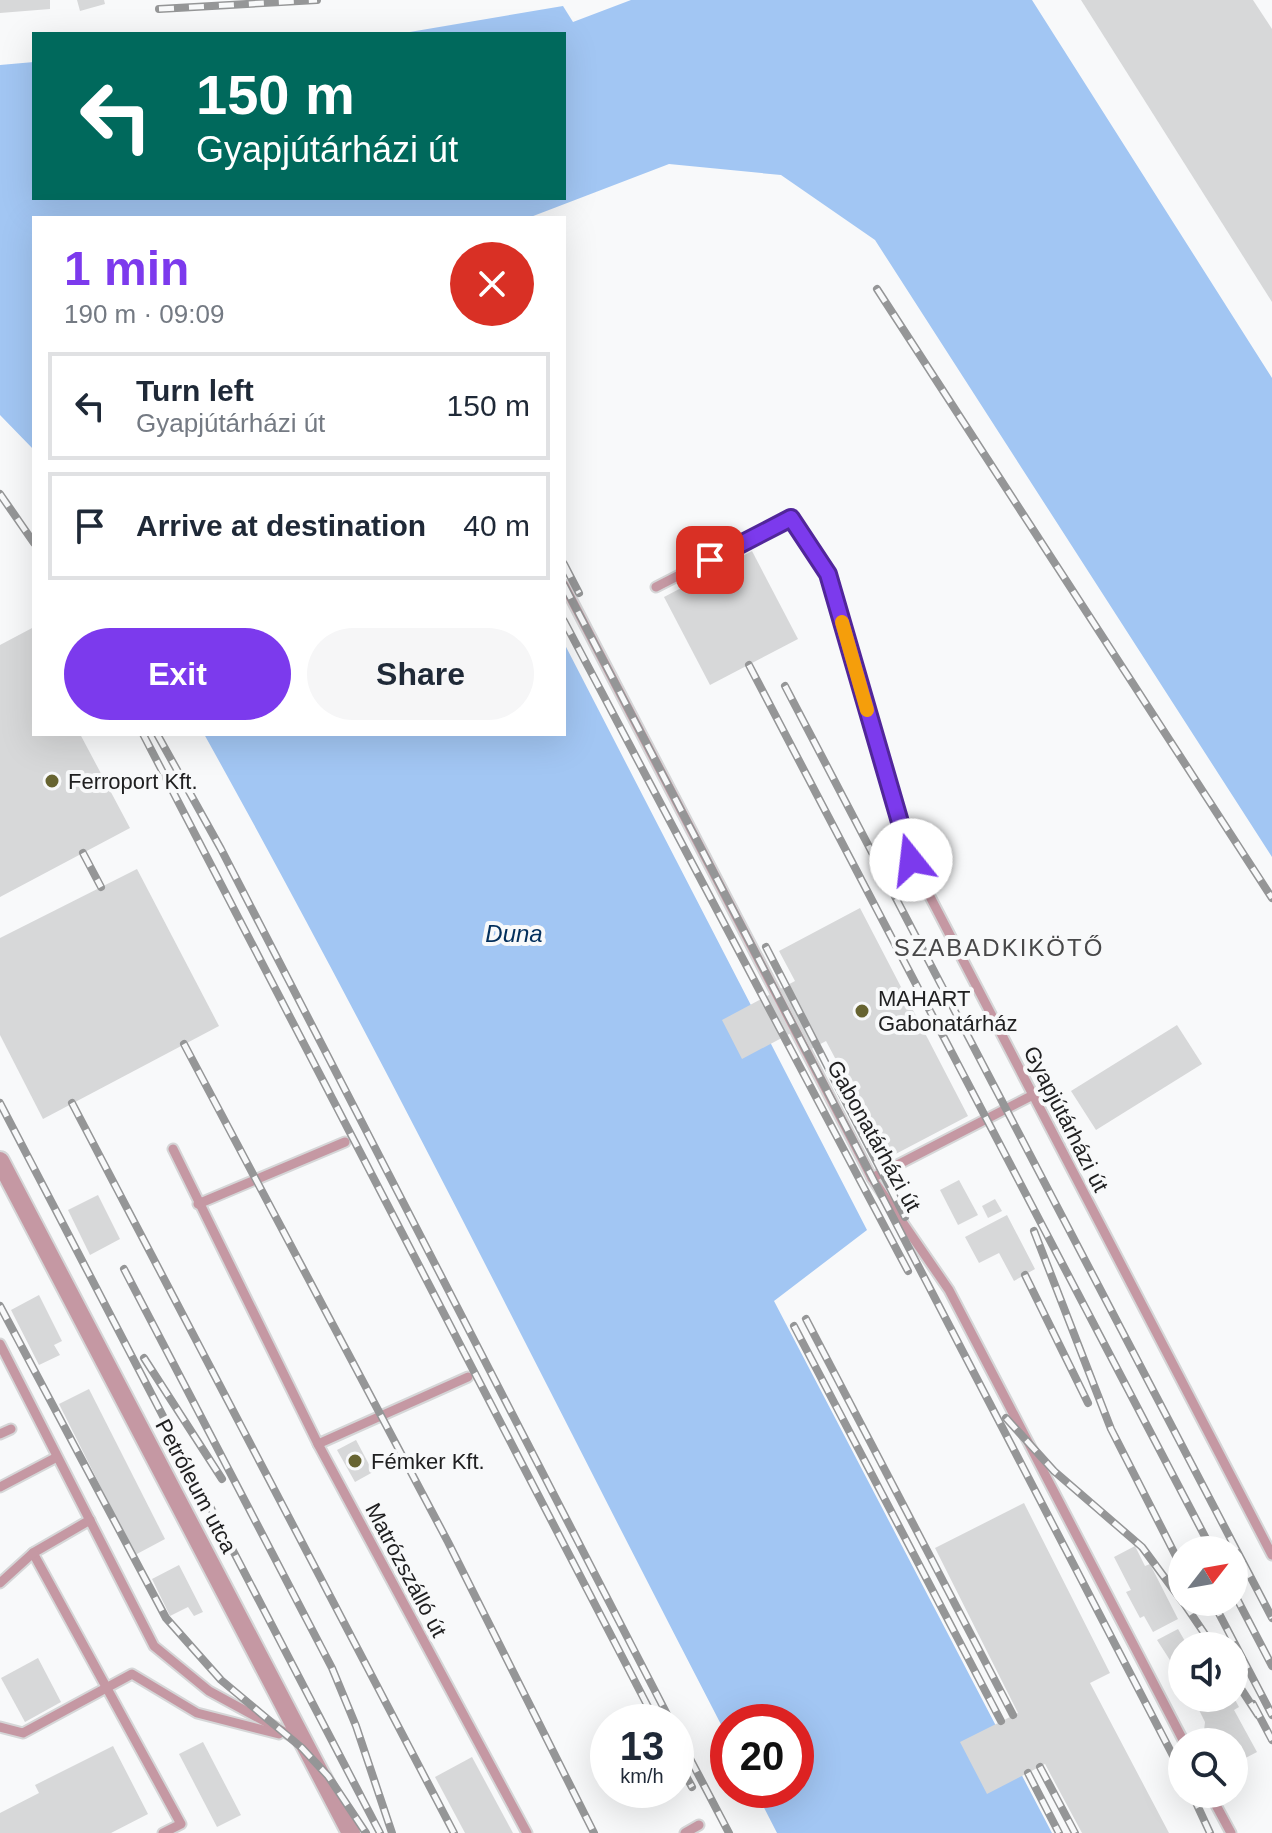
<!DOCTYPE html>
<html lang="en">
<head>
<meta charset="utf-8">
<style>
  :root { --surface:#fff; --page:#f6f6f7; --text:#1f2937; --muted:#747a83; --line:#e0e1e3; --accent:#7c3aed }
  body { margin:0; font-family:Helvetica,sans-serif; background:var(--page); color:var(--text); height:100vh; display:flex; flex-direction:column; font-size:30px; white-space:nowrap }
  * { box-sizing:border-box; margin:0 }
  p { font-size:26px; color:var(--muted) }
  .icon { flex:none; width:44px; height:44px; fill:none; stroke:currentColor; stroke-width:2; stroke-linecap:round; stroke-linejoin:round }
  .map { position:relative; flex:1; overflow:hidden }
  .side { position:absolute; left:32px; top:216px; width:534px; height:520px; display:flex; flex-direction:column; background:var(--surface); border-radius:0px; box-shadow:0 8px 32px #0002 }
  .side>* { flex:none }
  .top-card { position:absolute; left:32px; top:32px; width:534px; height:168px; border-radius:0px; box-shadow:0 8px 32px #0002; background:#00695c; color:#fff; overflow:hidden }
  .needle { width:52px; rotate:59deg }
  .buttons { position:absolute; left:1168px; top:1536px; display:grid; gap:16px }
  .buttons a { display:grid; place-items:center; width:80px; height:80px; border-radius:50%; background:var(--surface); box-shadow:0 8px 32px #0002; font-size:40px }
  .speed { position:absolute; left:590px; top:1704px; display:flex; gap:16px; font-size:40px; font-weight:700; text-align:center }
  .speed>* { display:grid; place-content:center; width:104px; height:104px; border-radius:50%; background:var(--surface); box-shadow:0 8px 32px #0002; line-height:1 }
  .speed small { font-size:20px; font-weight:400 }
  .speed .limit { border:12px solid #d22; background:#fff; color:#111 }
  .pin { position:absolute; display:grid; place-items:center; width:68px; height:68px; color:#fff; margin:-34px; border-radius:16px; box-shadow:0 4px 12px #0006 }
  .me { position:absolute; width:88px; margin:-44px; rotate:344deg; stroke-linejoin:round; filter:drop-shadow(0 0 6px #0008) }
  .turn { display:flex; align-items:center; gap:28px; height:168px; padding:0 32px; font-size:36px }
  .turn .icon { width:104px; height:104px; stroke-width:2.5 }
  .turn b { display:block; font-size:56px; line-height:68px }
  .round { display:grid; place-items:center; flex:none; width:84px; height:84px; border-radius:42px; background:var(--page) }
  .headline { display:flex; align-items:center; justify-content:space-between; height:136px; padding:0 32px }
  h1 { font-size:48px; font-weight:700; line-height:60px; color:var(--accent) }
  .primary-button { display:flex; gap:16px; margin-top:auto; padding:16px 32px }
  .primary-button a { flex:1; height:92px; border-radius:48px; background:var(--accent); color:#fff; font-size:32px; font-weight:700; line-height:92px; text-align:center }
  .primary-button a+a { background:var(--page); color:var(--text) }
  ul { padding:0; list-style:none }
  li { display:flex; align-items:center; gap:24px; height:108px; margin:0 16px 12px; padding:0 16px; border:4px solid var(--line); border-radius:0px }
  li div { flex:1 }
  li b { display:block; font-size:30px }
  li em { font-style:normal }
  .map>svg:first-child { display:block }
</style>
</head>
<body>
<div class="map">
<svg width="1272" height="1833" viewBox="0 0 1272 1833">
  <rect width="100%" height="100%" fill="#f8f9fa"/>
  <g fill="#a2c6f3">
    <polygon points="631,0 1032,0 1272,378 1272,857 875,240 781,175 669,164 528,218 34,218 34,450 0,415 0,65 34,62 34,198 564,198 564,34 398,34 563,6 573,22"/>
    <path d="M564 643 867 1230 774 1301 1052 1833H777L755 1790H796V1722H728V1738C554 1403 388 1064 204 734H564Z"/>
  </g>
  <g fill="#d7d8d9">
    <polygon points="0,0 50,0 50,9 0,13"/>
    <polygon points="77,0 104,0 105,4 80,11"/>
    <polygon points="1081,0 1253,0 1272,29 1272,302"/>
    <polygon points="752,551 798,639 710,685 664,597"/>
    <polygon points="34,627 34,734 80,734 130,828 0,897 0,645"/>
    <polygon points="137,869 219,1026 43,1119 0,1035 0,938"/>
    <polygon points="860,908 968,1116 888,1158 826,1041 802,1054 791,1033 742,1059 722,1020 795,981 779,951"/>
    <polygon points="1177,1025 1202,1064 1096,1130 1071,1091"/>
    <polygon points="959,1180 978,1215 958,1225 940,1190"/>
    <polygon points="98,1195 120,1239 90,1255 68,1210"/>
    <polygon points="995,1199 1002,1211 988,1218 982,1206"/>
    <polygon points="1007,1215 1035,1269 1014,1281 999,1253 979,1263 965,1237"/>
    <polygon points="39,1295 62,1341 54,1345 60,1355 39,1365 11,1310"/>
    <polygon points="89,1389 165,1539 135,1555 59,1404"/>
    <polygon points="356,1440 373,1472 355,1482 337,1450"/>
    <polygon points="1024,1503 1110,1673 1090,1683 1169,1833 1082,1833 1045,1764 987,1794 960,1742 1018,1713 935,1548"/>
    <polygon points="1135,1546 1145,1566 1150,1564 1178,1619 1153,1632 1144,1616 1140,1618 1126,1592 1131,1590 1114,1557"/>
    <polygon points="179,1565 203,1612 194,1616 188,1607 170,1616 152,1579"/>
    <polygon points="1178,1629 1186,1643 1182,1646 1182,1688 1174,1673 1177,1671 1157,1640"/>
    <polygon points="38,1658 61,1702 25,1722 1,1678"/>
    <polygon points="1193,1698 1234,1698 1239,1707 1234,1710 1257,1752 1234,1764 1234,1742 1216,1742 1211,1732 1204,1731 1205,1722"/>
    <polygon points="203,1742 241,1815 217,1827 179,1754"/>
    <polygon points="113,1746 148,1814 111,1833 0,1833 0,1813 39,1793 35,1785"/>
    <polygon points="472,1757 513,1833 465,1833 435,1777"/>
  </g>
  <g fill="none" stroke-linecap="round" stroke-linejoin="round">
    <g stroke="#d5d6d7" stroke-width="13">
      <g id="lane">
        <polyline points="564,585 872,1178 949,1290 1184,1742"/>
        <polyline points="656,587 791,518 828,574 911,860 1272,1555"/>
        <polyline points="173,1149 318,1444 527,1833"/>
        <polyline points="872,1178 1033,1095"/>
        <polyline points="198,1204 345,1142"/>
        <polyline points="0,1344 154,1646 209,1691 299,1740"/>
        <polyline points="0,1434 11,1429"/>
        <polyline points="318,1444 468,1377"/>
        <polyline points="0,1487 57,1457"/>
        <polyline points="90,1520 33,1553 181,1824 163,1833"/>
        <polyline points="0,1583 33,1553"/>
        <polyline points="0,1727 23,1733 132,1674 197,1713 279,1734"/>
        <polyline points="1210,1794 1231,1833"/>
        <polyline points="685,1833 699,1825"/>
      </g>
    </g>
    <g stroke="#d5d6d7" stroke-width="22">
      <polyline id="street" points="0,1161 351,1833"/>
    </g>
    <use href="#lane" stroke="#c598a3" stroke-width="9"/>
    <use href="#street" stroke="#c598a3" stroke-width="18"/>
    <g stroke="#959697" stroke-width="8">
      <g id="rail">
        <polyline points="159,9 317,0"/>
        <polyline points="877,289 1272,898"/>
        <polyline points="0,494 34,543"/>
        <polyline points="564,564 579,593"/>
        <polyline points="564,585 1182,1773"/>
        <polyline points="564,621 908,1271"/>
        <polyline points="749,665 1212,1550"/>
        <polyline points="785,686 1272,1618"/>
        <polyline points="143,734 656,1722"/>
        <polyline points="157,734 221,849 671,1722"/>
        <polyline points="83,853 101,887"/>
        <polyline points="766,947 905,1217"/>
        <polyline points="184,1044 448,1542 594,1833"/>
        <polyline points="0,1103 380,1833"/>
        <polyline points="72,1103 454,1833"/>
        <polyline points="1034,1231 1111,1429 1182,1568"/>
        <polyline points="124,1269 332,1668 356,1726 392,1833"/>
        <polyline points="1025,1275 1088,1403"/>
        <polyline points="0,1306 166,1618 221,1680 302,1748 328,1776 366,1833"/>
        <polyline points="806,1319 1013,1715"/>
        <polyline points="794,1326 1001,1721"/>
        <polyline points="144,1358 222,1479"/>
        <polyline points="1006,1418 1054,1471 1142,1547 1182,1601"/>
        <polyline points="1234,1593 1272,1666"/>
        <polyline points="1183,1602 1213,1646"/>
        <polyline points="1213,1602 1272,1715"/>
        <polyline points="1234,1678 1258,1715"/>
        <polyline points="1253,1704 1272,1740"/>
        <polyline points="676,1732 729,1833"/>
        <polyline points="676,1758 692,1787"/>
        <polyline points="1040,1767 1075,1833"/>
        <polyline points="1028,1773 1059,1833"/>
        <polyline points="1192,1794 1210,1833"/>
      </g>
    </g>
    <use href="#rail" stroke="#f8f9fa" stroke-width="5" stroke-dasharray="15" stroke-linecap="butt"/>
  </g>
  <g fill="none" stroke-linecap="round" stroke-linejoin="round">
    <g stroke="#51269a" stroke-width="20">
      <polyline id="route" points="710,560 791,518 828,574 911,860"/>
    </g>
    <use href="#route" stroke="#7c3aed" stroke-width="14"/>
    <polyline stroke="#f59e0b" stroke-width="14" points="842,622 867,710"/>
  </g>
  <g fill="#676431" stroke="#f8f9fa" stroke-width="3">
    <circle cx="52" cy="781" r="8"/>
    <circle cx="862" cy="1011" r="8"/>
    <circle cx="355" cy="1461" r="8"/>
  </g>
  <g text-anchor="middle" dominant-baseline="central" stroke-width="8" stroke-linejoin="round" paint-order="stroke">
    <g font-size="22" fill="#202021" stroke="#f8f9fa" text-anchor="start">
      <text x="68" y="781">Ferroport Kft.</text>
      <text x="878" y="998">MAHART<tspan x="878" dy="25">Gabonatárház</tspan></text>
      <text x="371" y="1461">Fémker Kft.</text>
    </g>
    <g font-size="22" fill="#202021" stroke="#f8f9fa">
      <text transform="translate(1066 1119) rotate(63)">Gyapjútárházi út</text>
      <text transform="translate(874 1136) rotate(61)">Gabonatárházi út</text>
      <text transform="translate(196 1486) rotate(62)">Petróleum utca</text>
      <text transform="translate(406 1570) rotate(62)">Matrózszálló út</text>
    </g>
    <g font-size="24" font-style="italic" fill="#032f5c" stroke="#f8f9fa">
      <text x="514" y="933">Duna</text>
    </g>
    <g font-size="24" letter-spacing="2" fill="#484849" stroke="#f8f9fa">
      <text x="999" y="947">SZABADKIKÖTŐ</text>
    </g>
  </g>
</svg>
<div class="buttons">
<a><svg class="needle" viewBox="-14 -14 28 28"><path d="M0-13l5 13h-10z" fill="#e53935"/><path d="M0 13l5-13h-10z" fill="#747a83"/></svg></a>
<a><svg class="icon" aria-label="sound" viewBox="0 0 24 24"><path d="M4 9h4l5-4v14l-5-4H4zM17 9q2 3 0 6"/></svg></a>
<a><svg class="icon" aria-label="search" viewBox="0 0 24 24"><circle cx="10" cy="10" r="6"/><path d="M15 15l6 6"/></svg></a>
</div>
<div class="speed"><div>13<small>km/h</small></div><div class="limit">20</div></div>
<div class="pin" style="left:710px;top:560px;background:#d93025"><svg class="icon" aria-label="arrive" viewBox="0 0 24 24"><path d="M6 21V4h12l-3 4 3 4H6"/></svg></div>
<svg class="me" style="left:911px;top:860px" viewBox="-20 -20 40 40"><circle r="19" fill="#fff"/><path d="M0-13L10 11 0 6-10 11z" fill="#7c3aed"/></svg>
<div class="top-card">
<div class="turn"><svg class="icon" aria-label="left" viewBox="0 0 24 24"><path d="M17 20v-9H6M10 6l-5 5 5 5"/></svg><div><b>150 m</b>Gyapjútárházi út</div></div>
</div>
<section class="side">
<div class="headline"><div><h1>1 min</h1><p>190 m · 09:09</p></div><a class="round" style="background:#d93025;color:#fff"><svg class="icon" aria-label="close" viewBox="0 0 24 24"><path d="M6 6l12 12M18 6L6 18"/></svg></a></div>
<ul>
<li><svg class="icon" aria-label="left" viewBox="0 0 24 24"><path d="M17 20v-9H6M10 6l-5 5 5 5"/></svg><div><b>Turn left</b><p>Gyapjútárházi út</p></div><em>150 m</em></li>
<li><svg class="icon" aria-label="arrive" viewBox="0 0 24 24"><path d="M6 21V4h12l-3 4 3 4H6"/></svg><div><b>Arrive at destination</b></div><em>40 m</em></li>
</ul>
<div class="primary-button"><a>Exit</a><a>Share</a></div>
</section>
</div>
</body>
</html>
